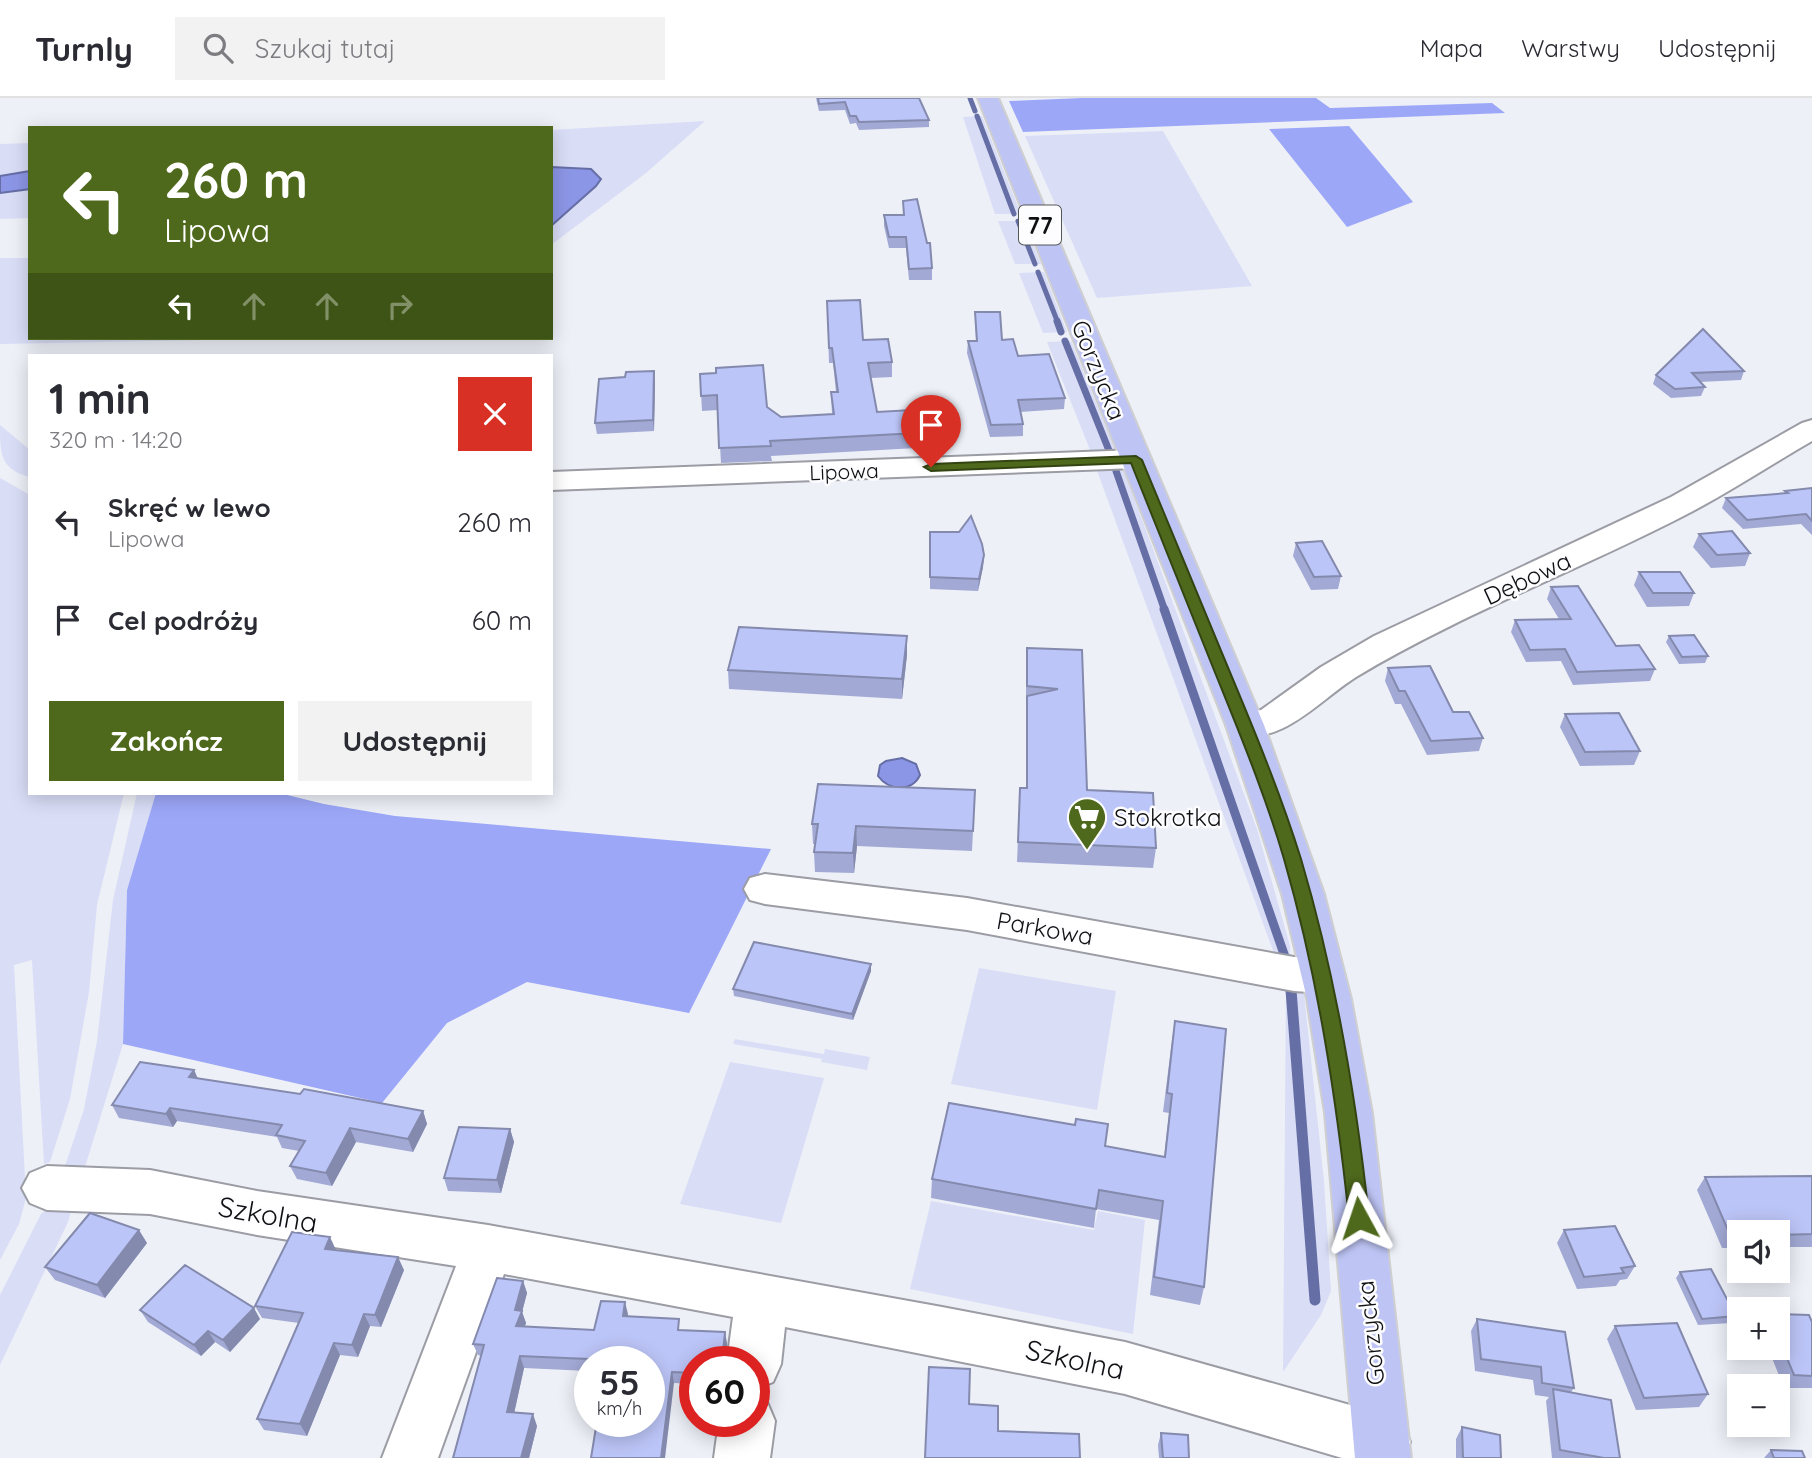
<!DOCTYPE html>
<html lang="pl">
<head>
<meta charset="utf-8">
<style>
  :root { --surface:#fff; --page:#f2f2f3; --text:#2b2b33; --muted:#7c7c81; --line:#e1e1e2; --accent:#4e691c }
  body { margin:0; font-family:Quicksand,sans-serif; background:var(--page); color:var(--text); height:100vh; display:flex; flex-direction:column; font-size:26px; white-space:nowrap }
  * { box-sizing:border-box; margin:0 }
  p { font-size:23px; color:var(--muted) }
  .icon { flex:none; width:38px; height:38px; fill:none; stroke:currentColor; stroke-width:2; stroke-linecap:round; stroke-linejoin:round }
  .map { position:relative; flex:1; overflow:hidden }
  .side { position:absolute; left:28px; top:256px; width:525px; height:441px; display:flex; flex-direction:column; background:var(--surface); border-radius:0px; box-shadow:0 4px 18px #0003 }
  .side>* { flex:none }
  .guide { position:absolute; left:28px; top:28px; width:525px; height:214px; border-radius:0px; box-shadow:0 4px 18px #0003; background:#4e691c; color:#fff; overflow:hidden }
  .buttons { position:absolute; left:1727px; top:1122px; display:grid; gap:14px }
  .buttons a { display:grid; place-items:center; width:63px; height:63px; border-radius:0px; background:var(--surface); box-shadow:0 4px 18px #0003; font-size:35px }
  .speed { position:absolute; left:574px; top:1248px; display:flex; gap:14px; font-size:35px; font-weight:700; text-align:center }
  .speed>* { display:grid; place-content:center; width:91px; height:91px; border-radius:50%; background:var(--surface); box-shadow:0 4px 18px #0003; line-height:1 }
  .speed small { font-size:18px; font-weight:400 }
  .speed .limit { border:10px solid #d22; background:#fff; color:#111 }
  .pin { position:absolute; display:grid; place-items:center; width:60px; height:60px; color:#fff; margin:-72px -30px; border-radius:50% 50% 50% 0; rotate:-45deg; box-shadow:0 0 7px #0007 }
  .pin .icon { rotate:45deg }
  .me { position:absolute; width:77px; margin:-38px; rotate:355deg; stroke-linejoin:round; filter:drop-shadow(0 0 5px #0008) }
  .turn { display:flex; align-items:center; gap:24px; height:147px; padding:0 21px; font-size:32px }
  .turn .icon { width:91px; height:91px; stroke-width:2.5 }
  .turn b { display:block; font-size:49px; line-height:60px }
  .lanes { display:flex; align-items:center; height:66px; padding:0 21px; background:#0003; justify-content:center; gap:35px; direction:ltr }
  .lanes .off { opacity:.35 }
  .round { display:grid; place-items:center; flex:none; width:74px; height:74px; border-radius:0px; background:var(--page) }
  .headline { display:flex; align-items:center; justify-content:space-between; height:119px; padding:0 21px }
  h1 { font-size:42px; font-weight:700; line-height:52px }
  .cta { display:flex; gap:14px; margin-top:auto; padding:14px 21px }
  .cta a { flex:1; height:80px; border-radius:0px; background:var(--accent); color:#fff; font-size:28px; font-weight:700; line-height:80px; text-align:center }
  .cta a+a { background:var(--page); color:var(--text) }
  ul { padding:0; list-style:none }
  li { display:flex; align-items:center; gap:21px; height:98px; padding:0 21px }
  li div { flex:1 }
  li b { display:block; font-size:26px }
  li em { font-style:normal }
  header { display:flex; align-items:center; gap:42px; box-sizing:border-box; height:98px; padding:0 35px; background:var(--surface); border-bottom:2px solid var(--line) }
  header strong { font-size:33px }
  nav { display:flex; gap:38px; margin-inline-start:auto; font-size:24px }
  .search { width:490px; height:63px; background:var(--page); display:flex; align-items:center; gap:18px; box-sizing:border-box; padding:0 24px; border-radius:0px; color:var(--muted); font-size:26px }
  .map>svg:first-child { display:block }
</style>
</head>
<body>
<header>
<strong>Turnly</strong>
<div class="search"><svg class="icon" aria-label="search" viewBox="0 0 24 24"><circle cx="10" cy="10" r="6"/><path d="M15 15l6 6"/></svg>Szukaj tutaj</div>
<nav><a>Mapa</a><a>Warstwy</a><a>Udostępnij</a></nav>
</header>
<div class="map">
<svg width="1812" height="1360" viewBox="0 0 1812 1360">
  <rect width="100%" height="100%" fill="#eef0f8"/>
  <g fill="#d9ddf6">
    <polygon points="982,18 1021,116 995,116 963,19"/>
    <polygon points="705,23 646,75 551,147 551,32"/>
    <polygon points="1163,33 1252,188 1097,200 1025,38"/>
    <polygon points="30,45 30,120 0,121 0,46"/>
    <polygon points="998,123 1024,123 1041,166 1015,166"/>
    <polygon points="0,160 30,160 30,240 303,240 0,246"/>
    <polygon points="1044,174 1067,234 1043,235 1019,175"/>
    <polygon points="1071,243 1117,356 1092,357 1047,244"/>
    <path d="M0 327 30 352V379C0 372 0 355 0 327Z"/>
    <polygon points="1108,369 1124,373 1257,731 1290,848 1290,857 1275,858 1096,370"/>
    <polygon points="0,380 30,397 30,695 124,695 97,807 89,894 70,1001 50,1064 44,1066 32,862 14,867 26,1100 19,1126 0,1162"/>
    <polygon points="137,695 156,695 127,792 123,946 80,1085 63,1074 84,1011 97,943 113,802"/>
    <polygon points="979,870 1116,893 1097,1012 951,986"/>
    <polygon points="1286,885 1297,890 1304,896 1324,1083 1331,1193 1321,1217 1283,1274"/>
    <polygon points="735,941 824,956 825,951 870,959 867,972 821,964 822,961 733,946"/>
    <polygon points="730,964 824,980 781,1125 680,1106"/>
    <polygon points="74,1103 68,1124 0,1267 0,1197 41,1116 46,1111"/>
    <polygon points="931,1103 1094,1132 1098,1113 1145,1122 1133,1236 910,1191"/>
  </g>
  <g fill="#9ca7f8">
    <polygon points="1082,0 1316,0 1330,10 1492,5 1505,15 1023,34 1009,3"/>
    <polygon points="1349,28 1413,104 1347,129 1269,31"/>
    <polygon points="156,695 279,695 324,706 395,718 771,751 689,915 527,884 447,925 382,1005 123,946 127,792"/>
  </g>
  <g fill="#8c96e6" stroke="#666ea6" stroke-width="2">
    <polygon points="551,69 591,71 601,81 596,88 551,128"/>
    <polygon points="30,73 30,91 0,95 0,78"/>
    <path d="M902 660 916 666 920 677C912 694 889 693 878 678L880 667 886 663Z"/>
  </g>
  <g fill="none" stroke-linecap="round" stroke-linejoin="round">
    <g stroke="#666ea6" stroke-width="5">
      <polyline points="970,0 975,13"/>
      <polyline points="977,18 1014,116"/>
      <polyline points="1018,123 1035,166"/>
      <polyline points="1038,174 1058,225"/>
    </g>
    <g stroke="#666ea6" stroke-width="7">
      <polyline points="1057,223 1061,234"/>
      <polyline points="1065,243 1110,355"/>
      <polyline points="1116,373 1165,513"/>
    </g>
    <polyline stroke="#666ea6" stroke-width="9" points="1164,511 1285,859"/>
    <polyline stroke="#666ea6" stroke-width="11" points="1291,892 1315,1202"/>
    <g stroke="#9b9ca4" stroke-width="4">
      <g id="minor">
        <path d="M1812 322V343C1772 366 1734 391 1693 413 1583 471 1464 514 1356 579 1318 603 1282 649 1232 636L1226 627 1232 618 1261 612 1321 569 1374 538 1671 399 1802 325Z"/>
        <polygon points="1136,352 1147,355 1151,361 1147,367 1136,370 551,392 551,374"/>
        <polygon points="765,776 967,800 1294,859 1323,861 1338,866 1345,878 1338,890 1323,895 1294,893 967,832 765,806 750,802 744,791 750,780"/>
        <polygon points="47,1068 150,1072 257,1093 488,1127 942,1209 1125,1244 1382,1316 1402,1324 1410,1344 1403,1360 1342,1360 1125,1296 785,1229 781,1266 773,1284 754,1292 754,1264 727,1264 733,1219 504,1176 438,1360 382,1360 456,1168 257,1137 150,1116 47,1112 30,1105 22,1090 30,1075"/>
        <polygon points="754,1299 767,1304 775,1323 770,1360 714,1360 719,1323 754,1323"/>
      </g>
    </g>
    <g stroke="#cfcfd0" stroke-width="4">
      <polygon id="major" points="978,0 998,0 1264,627 1324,796 1351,901 1372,1015 1411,1360 1355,1360 1325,1015 1307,901 1282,796 1226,627"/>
    </g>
    <use href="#minor" fill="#fff" fill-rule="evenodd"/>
    <use href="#major" fill="#bec5f5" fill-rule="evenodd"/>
  </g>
  <g fill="#a2a9d4">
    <polygon points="816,0 919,0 929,22 929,29 859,32 856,25 850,26 845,12 819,13"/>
    <polygon points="903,103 932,170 932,182 909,182 906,150 889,150 884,128 884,117 903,117"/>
    <polygon points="827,203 863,242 892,264 892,279 871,280 877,314 954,333 953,348 771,358 772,363 721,365 718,312 702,313 700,276 767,309 781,319 832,316 831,294 836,294 833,265 829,265"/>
    <polygon points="975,214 1018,258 1065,300 1064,311 1020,314 1023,326 1023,338 990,339 967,255 968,243 976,243"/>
    <polygon points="654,273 655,283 654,333 597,336 595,325 625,279"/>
    <polygon points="1744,273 1741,282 1700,284 1705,289 1701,298 1671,300 1653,286 1656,277"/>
    <polygon points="1812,390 1812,437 1801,426 1743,431 1722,410 1726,400 1784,396 1785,393"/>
    <polygon points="930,434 984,457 983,469 978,493 930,491"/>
    <polygon points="1699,436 1750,455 1745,468 1711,470 1693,449"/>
    <polygon points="1296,445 1341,478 1338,491 1311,492 1293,458"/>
    <polygon points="1639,474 1694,495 1689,508 1647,509 1634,487"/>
    <polygon points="1551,489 1616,548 1655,571 1650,583 1573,587 1561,563 1526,564 1511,534 1515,522 1559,521 1547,501"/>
    <polygon points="907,538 907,557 902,601 729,591 728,572"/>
    <polygon points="1669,538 1708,558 1705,565 1679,566 1666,544"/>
    <polygon points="1027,550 1082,552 1087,692 1156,750 1153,770 1017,764 1020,690 1026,690 1026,570"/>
    <polygon points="1388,570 1453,614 1483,640 1479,653 1427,657 1401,606 1395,606 1385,583"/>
    <polygon points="1565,616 1640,653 1634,667 1580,668 1560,629"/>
    <polygon points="975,692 972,753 857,748 854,775 815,774 814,754 815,746 813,746 812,726"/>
    <polygon points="871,873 853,922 734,898 733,891"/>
    <polygon points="1175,923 1204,1189 1200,1207 1150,1197 1159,1122 1096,1111 1094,1130 931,1100 932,1081 1075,1027 1105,1048 1164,1059 1169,1015 1163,1014 1172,942"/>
    <polygon points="194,972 198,981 300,996 423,1013 427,1026 413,1054 356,1044 332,1088 297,1081 290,1068 299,1053 282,1050 277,1039 177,1023 173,1029 119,1020 112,1007"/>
    <polygon points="510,1031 514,1044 501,1095 448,1093 444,1080"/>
    <polygon points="1812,1078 1812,1149 1778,1149 1778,1134 1740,1134 1740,1150 1722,1150 1697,1092 1705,1079"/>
    <polygon points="1564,1132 1635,1168 1627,1181 1620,1182 1616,1188 1577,1191 1557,1145"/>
    <polygon points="147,1145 105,1200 55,1182 45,1169"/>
    <polygon points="336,1152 404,1172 381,1229 370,1228 358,1259 340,1257 307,1338 264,1332 257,1321 299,1225 262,1220 255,1208"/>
    <polygon points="1680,1174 1736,1218 1731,1225 1698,1227 1676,1180"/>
    <polygon points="523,1183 527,1195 522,1214 526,1225 524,1229 594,1232 628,1216 628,1218 682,1232 725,1234 727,1246 726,1254 732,1255 733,1264 695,1264 695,1286 674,1285 649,1264 590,1264 590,1281 588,1273 524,1270 514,1315 537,1328 529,1360 481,1258 478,1257 473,1246"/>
    <polygon points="140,1212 260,1221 230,1254 215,1244 201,1258 148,1224"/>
    <polygon points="1778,1216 1812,1224 1812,1290 1784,1290 1768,1250 1778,1250"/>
    <polygon points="1477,1221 1574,1290 1571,1294 1620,1360 1552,1360 1546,1303 1549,1299 1535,1297 1533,1282 1475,1273 1471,1233"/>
    <polygon points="1615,1228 1708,1296 1699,1309 1636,1312 1607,1241"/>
    <polygon points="1462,1329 1501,1360 1456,1360 1456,1341"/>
    <polygon points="1161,1335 1189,1360 1159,1360 1158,1347"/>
    <polygon points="1771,1352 1805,1360 1764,1360"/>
  </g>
  <g fill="#848aad">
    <polygon points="654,273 655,283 654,333 653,322"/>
    <polygon points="984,457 983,469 978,493 979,481"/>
    <polygon points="907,538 907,557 902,601 902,581"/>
    <polygon points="856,728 857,748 854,775 853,755"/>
    <polygon points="871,866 871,873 853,922 852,916"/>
    <polygon points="194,972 200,986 189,979"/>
    <polygon points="170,1010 177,1023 173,1029 166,1016"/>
    <polygon points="423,1013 427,1026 413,1054 408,1041"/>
    <polygon points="350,1030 356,1044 332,1088 326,1075"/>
    <polygon points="510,1031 514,1044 501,1095 497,1082"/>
    <polygon points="139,1132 147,1145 105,1200 97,1187"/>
    <polygon points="330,1139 336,1152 325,1151"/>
    <polygon points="398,1159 404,1172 381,1229 375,1217"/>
    <polygon points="523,1183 527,1195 522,1214 526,1225 521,1240 516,1228 515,1212"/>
    <polygon points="625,1204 628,1216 626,1230 623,1218"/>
    <polygon points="254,1210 260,1221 230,1254 223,1242"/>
    <polygon points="364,1216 370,1228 358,1259 352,1247"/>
    <polygon points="208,1233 215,1244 201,1258 194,1247"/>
    <polygon points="725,1234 727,1246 725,1264 723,1254"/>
    <polygon points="334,1245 340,1257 307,1338 300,1326"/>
    <polygon points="520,1258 524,1270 512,1325 507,1314"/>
    <polygon points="672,1274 674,1285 665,1360 661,1360"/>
    <polygon points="533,1316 537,1328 529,1360 521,1360"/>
  </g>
  <g fill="#bcc5f7" stroke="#848aad" stroke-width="2">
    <polygon points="818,0 919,0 929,22 859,24 856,18 850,18 845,4 819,6"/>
    <polygon points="917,101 927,145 930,145 932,170 909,171 906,139 889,139 884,117 904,117 903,103"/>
    <polygon points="860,202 863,242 888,241 892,264 868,265 877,314 948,310 954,333 770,343 771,348 719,350 717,297 701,298 700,276 716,275 716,270 763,267 767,309 781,319 834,316 831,294 838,294 832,250 829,250 827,203"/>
    <polygon points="975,214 1000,214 1002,242 1013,241 1018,258 1049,256 1065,300 1018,302 1023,326 991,327 968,243 977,243"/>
    <polygon points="1703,231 1744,273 1692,275 1705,289 1675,291 1656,277"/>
    <polygon points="654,273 653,322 595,325 599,281 625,279 626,274"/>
    <polygon points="1812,390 1812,423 1806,416 1747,422 1726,400 1788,395 1785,393"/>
    <polygon points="971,418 982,446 984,457 979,481 930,479 930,434 959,434"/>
    <polygon points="1732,433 1750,455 1717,457 1699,436"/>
    <polygon points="1322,443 1341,478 1314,479 1296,445"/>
    <polygon points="1639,474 1680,474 1694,495 1653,495"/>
    <polygon points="1578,488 1616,548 1639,547 1655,571 1577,574 1565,551 1530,552 1515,522 1571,521 1551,489"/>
    <polygon points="739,529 907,538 902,581 728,572"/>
    <polygon points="1694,537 1708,558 1682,559 1669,538"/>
    <polygon points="1027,550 1082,552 1087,692 1153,695 1156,750 1018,744 1020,690 1027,690 1027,598 1058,591 1027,588"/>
    <polygon points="1430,568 1453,614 1469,614 1483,640 1431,643 1405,593 1399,593 1388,570"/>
    <polygon points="1619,615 1640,653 1585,654 1565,616"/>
    <polygon points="818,686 975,692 973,733 856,728 853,755 814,754 818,726 812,726"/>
    <polygon points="754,844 871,866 852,916 733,891"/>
    <polygon points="1175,923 1226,931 1204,1189 1154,1179 1163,1103 1099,1092 1096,1111 932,1081 949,1005 1075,1027 1076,1021 1108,1026 1105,1048 1165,1059 1172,996 1167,995"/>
    <polygon points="140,964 194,972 189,979 300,996 304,991 423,1013 408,1041 350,1030 326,1075 290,1068 305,1043 276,1037 282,1027 170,1010 166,1016 112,1007"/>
    <polygon points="459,1029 510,1031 497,1082 444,1080"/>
    <polygon points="1812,1078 1812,1136 1778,1137 1778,1134 1740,1134 1740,1137 1730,1137 1705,1079"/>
    <polygon points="90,1115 139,1132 97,1187 45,1169"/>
    <polygon points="1615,1128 1635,1168 1621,1170 1624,1175 1584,1179 1564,1132"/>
    <polygon points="292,1134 330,1139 325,1151 398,1159 375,1217 364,1216 352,1247 334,1245 300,1326 257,1321 303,1215 255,1208"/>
    <polygon points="185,1167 254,1210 223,1242 208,1233 194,1247 140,1212"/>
    <polygon points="1711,1171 1736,1218 1702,1221 1680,1174"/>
    <polygon points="497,1180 523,1183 515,1212 522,1213 516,1228 594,1232 601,1203 625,1204 623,1218 679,1221 678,1232 725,1234 723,1254 732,1255 731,1264 695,1264 695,1275 672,1274 661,1360 591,1360 597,1323 649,1323 649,1264 590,1264 590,1270 587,1270 588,1261 520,1258 507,1314 533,1316 521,1360 453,1360 484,1247 473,1246"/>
    <polygon points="1778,1216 1809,1217 1812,1224 1812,1278 1794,1277 1778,1239"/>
    <polygon points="1477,1221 1565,1234 1574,1290 1542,1285 1541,1269 1481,1261"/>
    <polygon points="1677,1225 1708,1296 1644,1300 1615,1228"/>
    <polygon points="929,1269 970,1271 969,1306 998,1308 998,1333 1079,1336 1080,1360 925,1360"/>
    <polygon points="1553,1291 1611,1302 1620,1360 1604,1360 1560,1352"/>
    <polygon points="1462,1329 1500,1337 1501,1360 1463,1360"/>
    <polygon points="1161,1335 1188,1337 1189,1360 1163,1360"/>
    <polygon points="1771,1352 1802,1353 1805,1360 1774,1360"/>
  </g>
  <path fill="#4e691c" stroke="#334412" stroke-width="2" d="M1136 358 1142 362C1171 432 1200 502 1229 572 1255 634 1281 697 1301 761 1336 879 1356 997 1369 1120L1366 1126 1359 1129 1352 1126 1349 1120C1336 998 1318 879 1284 761 1265 696 1239 634 1214 572 1187 503 1159 434 1131 365L931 373 924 369 931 366Z"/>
  <defs>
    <g id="supermarket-pin" transform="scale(2.0125)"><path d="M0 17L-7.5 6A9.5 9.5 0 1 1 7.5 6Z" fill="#4e691c" stroke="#fdfdff"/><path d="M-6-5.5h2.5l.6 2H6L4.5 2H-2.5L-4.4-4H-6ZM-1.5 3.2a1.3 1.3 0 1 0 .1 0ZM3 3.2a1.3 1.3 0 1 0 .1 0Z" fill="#fff"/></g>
  </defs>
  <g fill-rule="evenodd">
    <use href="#supermarket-pin" x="1087" y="719"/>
  </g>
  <g text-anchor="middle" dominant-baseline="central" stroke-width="5" stroke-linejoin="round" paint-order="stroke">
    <g font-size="21" fill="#0f1012" stroke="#fdfdff">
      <text transform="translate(844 373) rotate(-2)">Lipowa</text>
    </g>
    <rect fill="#fdfdff" stroke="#565759" stroke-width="2" x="1019" y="107.5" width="42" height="39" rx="5"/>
    <g font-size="23" font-weight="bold" fill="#0f1012">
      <text x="1040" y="127">77</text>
    </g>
    <g font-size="24" fill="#0f1012" stroke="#fdfdff">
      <text transform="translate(1099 272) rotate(68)">Gorzycka</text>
      <text transform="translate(1527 480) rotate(-25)">Dębowa</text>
      <text transform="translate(1045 830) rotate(10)">Parkowa</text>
      <text transform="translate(1370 1235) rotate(-96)">Gorzycka</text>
    </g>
    <g font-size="24" fill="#0f1012" stroke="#fdfdff" text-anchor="start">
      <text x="1114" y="719">Stokrotka</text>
    </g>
    <g font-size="28" fill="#0f1012" stroke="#fdfdff">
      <text transform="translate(268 1116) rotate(10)">Szkolna</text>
      <text transform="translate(1075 1261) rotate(12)">Szkolna</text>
    </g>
  </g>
</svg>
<div class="buttons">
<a><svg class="icon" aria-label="sound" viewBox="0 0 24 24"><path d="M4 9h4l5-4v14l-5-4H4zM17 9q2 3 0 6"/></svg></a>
<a>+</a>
<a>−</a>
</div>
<div class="speed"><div>55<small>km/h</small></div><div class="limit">60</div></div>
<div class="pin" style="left:931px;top:369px;background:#d93025"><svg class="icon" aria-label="arrive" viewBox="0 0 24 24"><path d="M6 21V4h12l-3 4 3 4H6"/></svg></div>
<svg class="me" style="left:1359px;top:1120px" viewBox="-20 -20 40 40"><path d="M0-17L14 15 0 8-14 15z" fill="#4e691c" stroke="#fff" stroke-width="4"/></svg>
<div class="guide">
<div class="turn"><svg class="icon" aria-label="left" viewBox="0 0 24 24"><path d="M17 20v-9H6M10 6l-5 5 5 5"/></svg><div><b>260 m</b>Lipowa</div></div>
<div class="lanes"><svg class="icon" aria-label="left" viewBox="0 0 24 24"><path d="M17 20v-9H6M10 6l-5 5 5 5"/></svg><svg class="icon off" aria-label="ahead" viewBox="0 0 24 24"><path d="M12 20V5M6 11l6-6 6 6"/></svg><svg class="icon off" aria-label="ahead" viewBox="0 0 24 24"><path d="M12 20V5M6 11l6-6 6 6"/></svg><svg class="icon off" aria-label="right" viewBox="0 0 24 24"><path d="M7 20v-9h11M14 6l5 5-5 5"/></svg></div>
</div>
<section class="side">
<div class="headline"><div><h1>1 min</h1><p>320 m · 14:20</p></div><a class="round" style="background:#d93025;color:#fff"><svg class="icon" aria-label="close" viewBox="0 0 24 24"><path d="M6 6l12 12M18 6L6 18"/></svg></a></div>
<ul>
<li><svg class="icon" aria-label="left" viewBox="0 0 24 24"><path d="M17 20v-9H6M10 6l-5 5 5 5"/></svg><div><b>Skręć w lewo</b><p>Lipowa</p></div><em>260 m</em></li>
<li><svg class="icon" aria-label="arrive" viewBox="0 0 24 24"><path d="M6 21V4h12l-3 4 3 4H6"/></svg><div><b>Cel podróży</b></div><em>60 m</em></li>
</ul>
<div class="cta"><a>Zakończ</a><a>Udostępnij</a></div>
</section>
</div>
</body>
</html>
